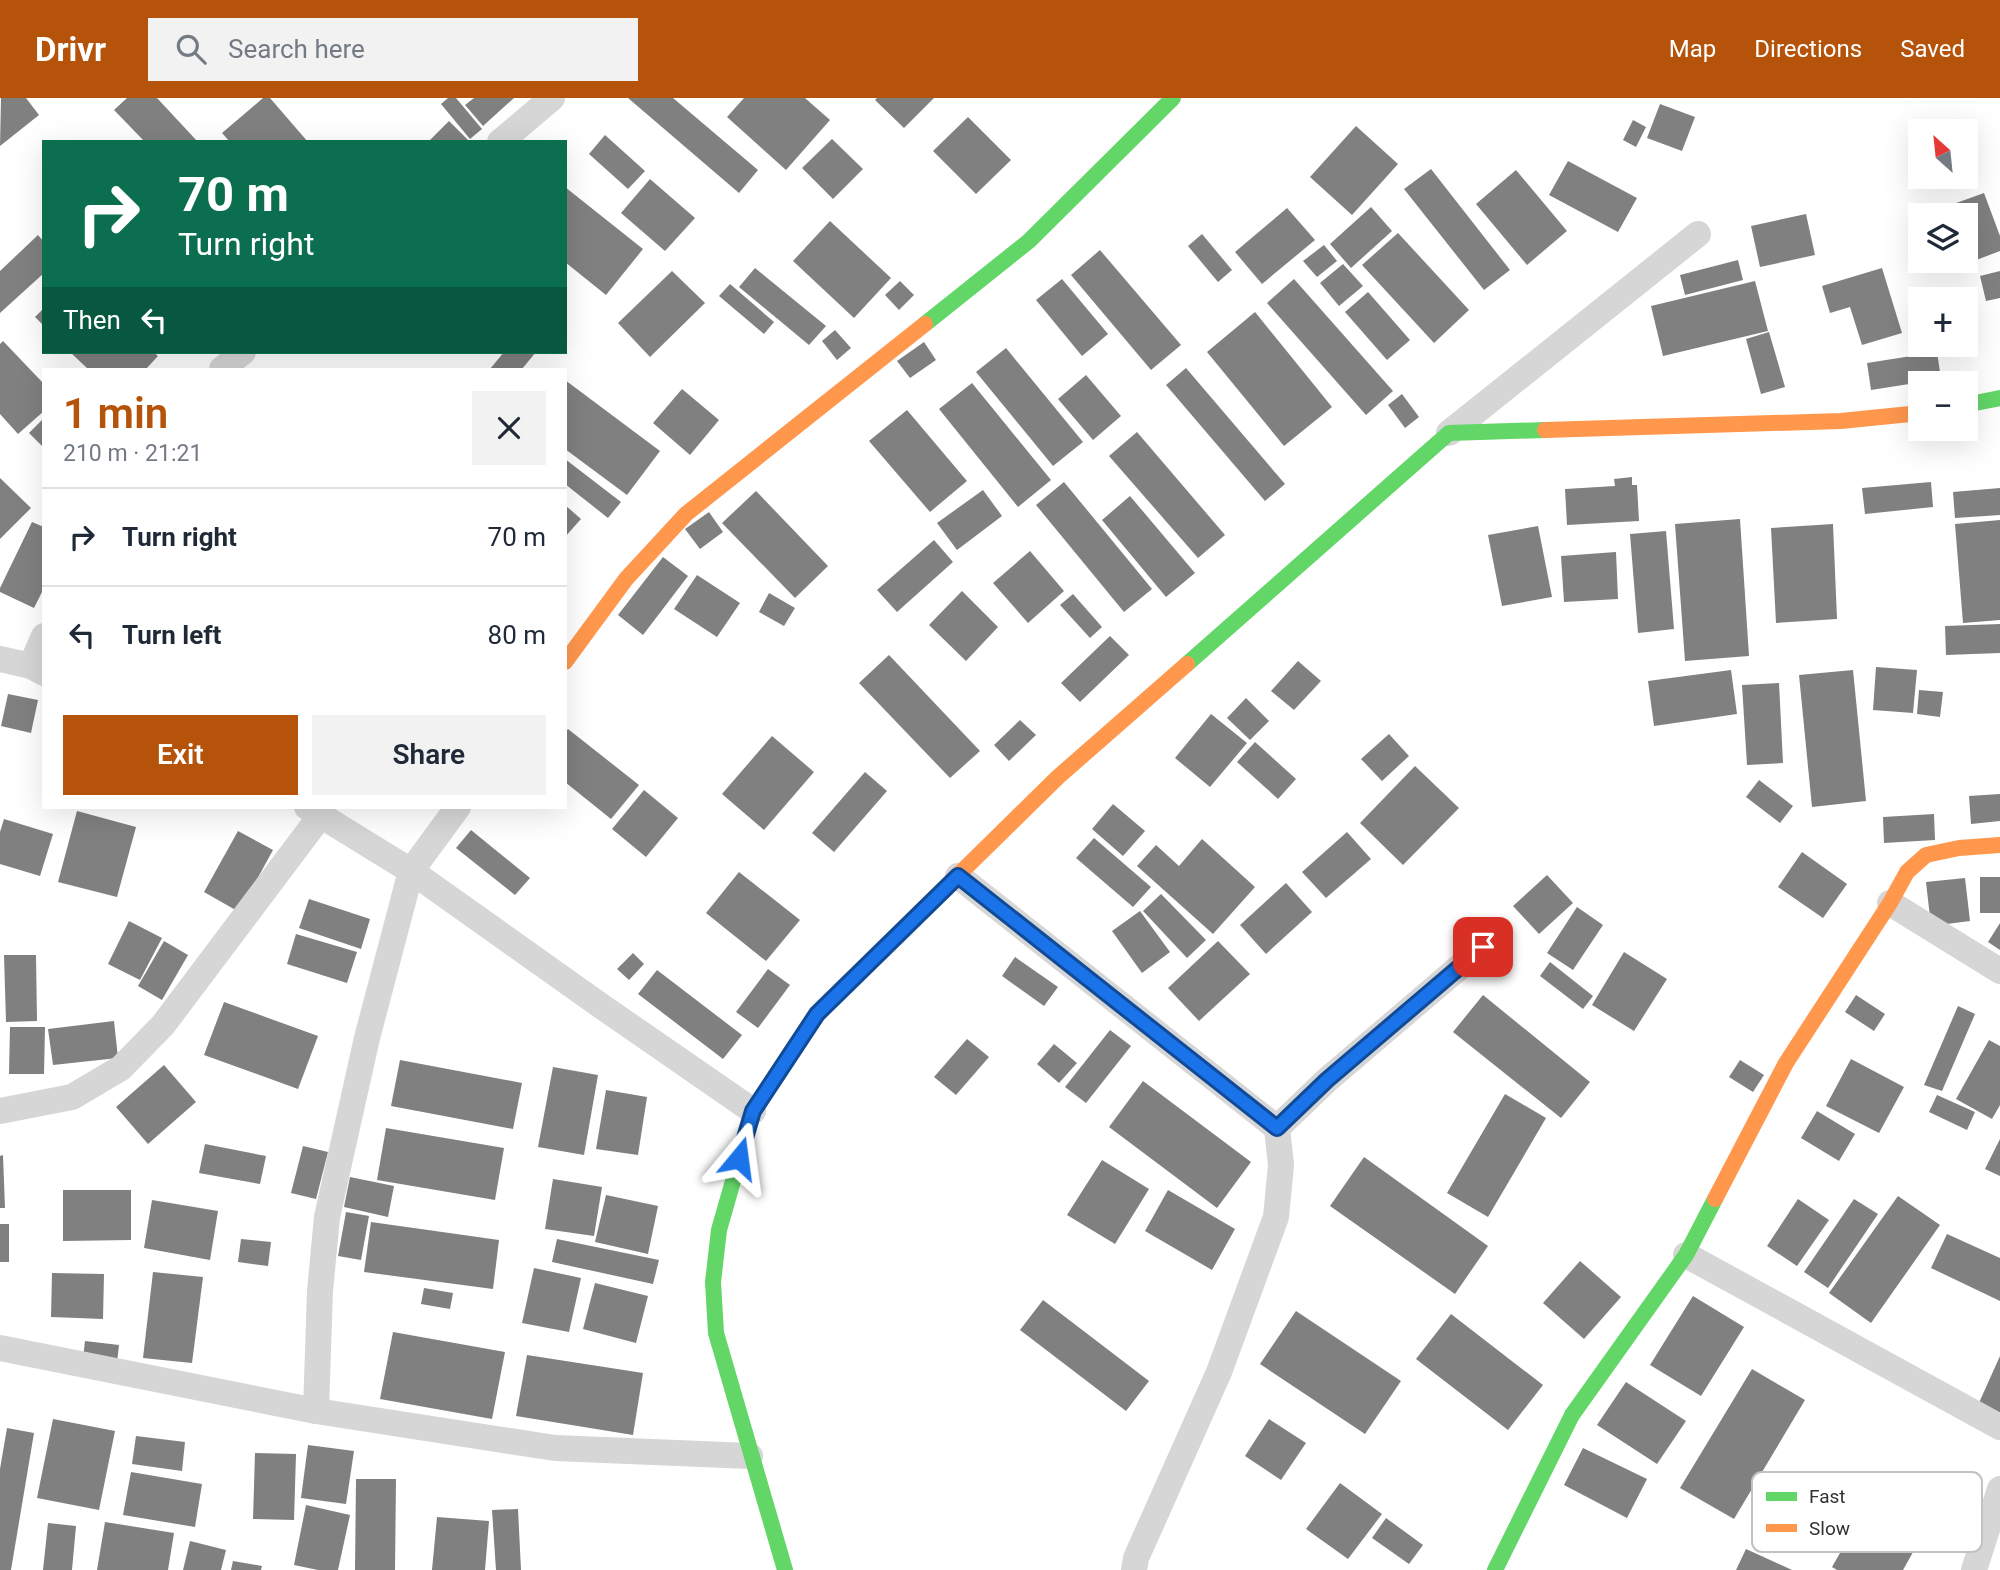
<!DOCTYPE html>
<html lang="en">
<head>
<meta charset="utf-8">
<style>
  :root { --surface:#fff; --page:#f2f2f3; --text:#1f2937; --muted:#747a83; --line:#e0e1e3; --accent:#b45309 }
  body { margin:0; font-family:Roboto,sans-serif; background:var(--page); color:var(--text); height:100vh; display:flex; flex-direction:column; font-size:26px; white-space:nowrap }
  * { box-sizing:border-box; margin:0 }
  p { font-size:23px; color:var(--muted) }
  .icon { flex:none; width:38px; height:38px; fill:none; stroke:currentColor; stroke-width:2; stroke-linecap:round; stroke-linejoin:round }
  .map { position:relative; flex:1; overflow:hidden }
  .drawer { position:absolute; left:42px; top:270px; width:525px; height:441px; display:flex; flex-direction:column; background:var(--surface); border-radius:0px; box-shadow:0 7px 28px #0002 }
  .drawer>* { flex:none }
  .top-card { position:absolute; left:42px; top:42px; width:525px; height:214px; border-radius:0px; box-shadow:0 7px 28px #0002; background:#0b6e4f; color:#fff; overflow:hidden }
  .needle { width:46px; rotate:333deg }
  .tools { position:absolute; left:1908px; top:21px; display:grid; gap:14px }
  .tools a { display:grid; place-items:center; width:70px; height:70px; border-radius:0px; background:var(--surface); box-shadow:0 7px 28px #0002; font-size:35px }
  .pin { position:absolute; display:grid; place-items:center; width:60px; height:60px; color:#fff; margin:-30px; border-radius:14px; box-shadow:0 4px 10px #0006 }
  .me { position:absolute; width:77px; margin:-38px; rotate:16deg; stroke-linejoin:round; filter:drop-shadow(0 0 5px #0008) }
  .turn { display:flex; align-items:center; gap:24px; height:147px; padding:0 21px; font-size:32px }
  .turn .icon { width:91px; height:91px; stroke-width:2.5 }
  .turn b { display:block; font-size:49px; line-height:60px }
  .then { display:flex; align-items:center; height:66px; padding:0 21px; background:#0003; gap:14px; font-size:26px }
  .round { display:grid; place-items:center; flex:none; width:74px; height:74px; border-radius:0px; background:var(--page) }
  .overview { display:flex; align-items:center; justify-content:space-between; height:119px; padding:0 21px }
  h1 { font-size:42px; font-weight:600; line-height:52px; color:var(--accent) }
  .cta { display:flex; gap:14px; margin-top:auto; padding:14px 21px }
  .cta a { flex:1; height:80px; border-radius:0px; background:var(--accent); color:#fff; font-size:28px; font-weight:600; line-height:80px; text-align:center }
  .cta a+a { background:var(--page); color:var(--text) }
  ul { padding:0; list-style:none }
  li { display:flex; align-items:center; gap:21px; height:98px; padding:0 21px; border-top:2px solid var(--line) }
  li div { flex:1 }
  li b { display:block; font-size:26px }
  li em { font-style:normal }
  header { display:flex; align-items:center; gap:42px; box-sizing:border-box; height:98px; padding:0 35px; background:var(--accent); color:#fff }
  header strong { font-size:33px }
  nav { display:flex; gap:38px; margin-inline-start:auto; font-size:24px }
  .search { width:490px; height:63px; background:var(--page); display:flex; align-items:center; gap:18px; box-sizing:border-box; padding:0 24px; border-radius:0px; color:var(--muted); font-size:26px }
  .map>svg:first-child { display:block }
</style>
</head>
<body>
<header>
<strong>Drivr</strong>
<div class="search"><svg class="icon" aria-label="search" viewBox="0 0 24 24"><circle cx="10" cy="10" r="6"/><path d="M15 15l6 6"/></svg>Search here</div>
<nav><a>Map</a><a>Directions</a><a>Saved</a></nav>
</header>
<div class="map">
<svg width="2000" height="1472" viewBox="0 0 2000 1472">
  <rect width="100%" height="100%" fill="#fff"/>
  <g fill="#808080">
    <polygon points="1,0 26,0 39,17 0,48"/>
    <polygon points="127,0 157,0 198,44 145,44 114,12"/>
    <polygon points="263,0 270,0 308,44 230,44 222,35"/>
    <polygon points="448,0 456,0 482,31 470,41 441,6"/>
    <polygon points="474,0 514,0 483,28 465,7"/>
    <polygon points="628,0 673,0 758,72 739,95"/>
    <polygon points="744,0 805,0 830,22 786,72 727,19"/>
    <polygon points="877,0 934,0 904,30 875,2"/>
    <polygon points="1660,6 1695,19 1682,53 1647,40"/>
    <polygon points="968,19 1011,62 976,96 933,53"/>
    <polygon points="1633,22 1646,29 1636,49 1623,42"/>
    <polygon points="449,23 468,42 428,44"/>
    <polygon points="1356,28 1398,66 1352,117 1310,79"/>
    <polygon points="605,37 645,73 628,91 589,56"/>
    <polygon points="832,41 863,71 833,101 802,70"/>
    <polygon points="1568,63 1637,100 1618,134 1549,97"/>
    <polygon points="1431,71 1510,172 1484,192 1404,91"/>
    <polygon points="1516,72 1567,133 1527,167 1476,106"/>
    <polygon points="650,81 695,120 665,153 621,115"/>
    <polygon points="565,89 643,151 606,197 565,164"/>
    <polygon points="1984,95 2000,138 2000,153 1955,170 1952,163 1965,163 1965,117 1936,117 1934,113"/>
    <polygon points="1371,109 1392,133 1351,170 1330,146"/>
    <polygon points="1287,110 1315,142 1262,186 1235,154"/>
    <polygon points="1806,116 1815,157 1760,169 1751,128"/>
    <polygon points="830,123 891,180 854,220 793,163"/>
    <polygon points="1398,135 1469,212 1434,245 1362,167"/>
    <polygon points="1202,136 1232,172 1218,184 1188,148"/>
    <polygon points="38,137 44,144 44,175 0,215 0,173"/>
    <polygon points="1324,147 1337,163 1317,179 1303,163"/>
    <polygon points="1100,152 1181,247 1151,272 1071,177"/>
    <polygon points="1738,162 1743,182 1685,197 1680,177"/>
    <polygon points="1343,166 1363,188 1339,208 1320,185"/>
    <polygon points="755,170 826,228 809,247 739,189"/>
    <polygon points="1882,170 1902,235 1862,247 1850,209 1830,215 1822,188"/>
    <polygon points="672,173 705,205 650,259 618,225"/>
    <polygon points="2000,173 2000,200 1986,203 1980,178"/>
    <polygon points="1062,181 1108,236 1082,258 1036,202"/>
    <polygon points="1294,181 1393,293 1366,317 1267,205"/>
    <polygon points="900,183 914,197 899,212 885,197"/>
    <polygon points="1755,183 1768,233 1663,258 1651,208"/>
    <polygon points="730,186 774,224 764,236 719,198"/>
    <polygon points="1368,194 1410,242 1387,262 1345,214"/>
    <polygon points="44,210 44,228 35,219"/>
    <polygon points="1255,214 1332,309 1284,348 1207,254"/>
    <polygon points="835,232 851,250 837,262 822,243"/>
    <polygon points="1769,234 1785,289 1761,296 1746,241"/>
    <polygon points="3,243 44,286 44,313 18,336 0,316 0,246"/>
    <polygon points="924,244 936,262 910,280 897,263"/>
    <polygon points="1006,250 1083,344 1053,368 976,274"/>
    <polygon points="70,254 153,254 158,258 146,271 88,271"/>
    <polygon points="504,254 536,254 522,271 490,271"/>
    <polygon points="1937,254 1941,281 1871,292 1867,265"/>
    <polygon points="1186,270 1285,386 1265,403 1166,287"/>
    <polygon points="1086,277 1121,318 1093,342 1058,301"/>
    <polygon points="565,282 660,353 627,397 565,351"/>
    <polygon points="972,285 1051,382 1018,409 939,311"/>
    <polygon points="682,291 719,322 690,357 653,325"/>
    <polygon points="1402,296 1419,319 1405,330 1388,307"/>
    <polygon points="907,312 967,383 930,414 869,343"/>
    <polygon points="44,320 44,350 29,335"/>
    <polygon points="1137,334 1225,437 1198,460 1109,358"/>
    <polygon points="565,361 621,404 608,420 565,386"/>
    <polygon points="1632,379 1632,387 1637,387 1639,423 1567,427 1565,391 1615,388 1614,381"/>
    <polygon points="0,380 31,410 0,441"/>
    <polygon points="1064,384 1152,491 1124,514 1036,407"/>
    <polygon points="1931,384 1933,409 1865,416 1862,390"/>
    <polygon points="2000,390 2000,417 1955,420 1953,394"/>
    <polygon points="983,392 1002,418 957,452 937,425"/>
    <polygon points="756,393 828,468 795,500 722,425"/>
    <polygon points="1130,398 1195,475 1166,499 1102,422"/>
    <polygon points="565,407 581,421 565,439"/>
    <polygon points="709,414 723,434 700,451 685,431"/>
    <polygon points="1740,421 1749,558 1685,563 1675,426"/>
    <polygon points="2000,422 2000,522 1963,525 1955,426"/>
    <polygon points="32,424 44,429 44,490 34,510 0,494 0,490"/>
    <polygon points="1833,426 1837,521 1776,525 1771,430"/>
    <polygon points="1538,428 1552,499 1502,508 1488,437"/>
    <polygon points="1666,433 1674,531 1638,535 1630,436"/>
    <polygon points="934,442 953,464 897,514 877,492"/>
    <polygon points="1030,453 1064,493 1028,525 993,485"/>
    <polygon points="1616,454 1618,501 1564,504 1561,458"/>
    <polygon points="663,459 688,478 643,537 618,517"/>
    <polygon points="697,477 740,505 717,539 674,511"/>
    <polygon points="962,493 998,529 966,563 929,527"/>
    <polygon points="769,495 795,510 784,528 759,514"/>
    <polygon points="1073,496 1102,529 1090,540 1060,507"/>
    <polygon points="2000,526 2000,555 1946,557 1945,528"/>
    <polygon points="1110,538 1129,557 1080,604 1061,585"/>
    <polygon points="889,557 980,653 950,680 859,585"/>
    <polygon points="1298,563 1321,583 1294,612 1271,593"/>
    <polygon points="1876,569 1917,572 1913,615 1873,612"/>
    <polygon points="1731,572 1737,616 1654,628 1648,583"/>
    <polygon points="1853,572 1866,703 1812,709 1799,577"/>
    <polygon points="1779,585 1783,665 1747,667 1742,587"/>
    <polygon points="1919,592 1943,594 1940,619 1917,616"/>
    <polygon points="8,596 38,602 31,635 1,628"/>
    <polygon points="1246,600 1269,623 1250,642 1227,620"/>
    <polygon points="1211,616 1247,645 1210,689 1175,660"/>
    <polygon points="1020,622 1036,637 1009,663 994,647"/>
    <polygon points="568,631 639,687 611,721 565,684 565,634"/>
    <polygon points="1389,636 1409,658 1382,683 1361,661"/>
    <polygon points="772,638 814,674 764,732 722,696"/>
    <polygon points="1255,644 1296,681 1278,701 1237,664"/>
    <polygon points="1415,668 1459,710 1403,767 1360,725"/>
    <polygon points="865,674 887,693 834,754 812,735"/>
    <polygon points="1759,682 1793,708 1780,725 1746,699"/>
    <polygon points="644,692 678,720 646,759 612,731"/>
    <polygon points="2000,696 2000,723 1971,726 1969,698"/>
    <polygon points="1113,706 1145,733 1123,758 1092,731"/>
    <polygon points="77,713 136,729 117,799 58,784"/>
    <polygon points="1934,716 1935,742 1884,745 1883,719"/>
    <polygon points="4,721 53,736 40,778 0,766 0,734"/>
    <polygon points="471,732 530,780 515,797 456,750"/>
    <polygon points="238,733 273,752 239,814 204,794"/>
    <polygon points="1347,734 1371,761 1326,800 1302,774"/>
    <polygon points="1094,740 1151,789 1133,809 1076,760"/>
    <polygon points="1202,741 1255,789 1213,836 1137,768 1156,747 1179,768"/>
    <polygon points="1802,754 1847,786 1823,820 1778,789"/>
    <polygon points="739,774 800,822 766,863 706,815"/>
    <polygon points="1547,777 1573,805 1539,836 1513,808"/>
    <rect x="1980" y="779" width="20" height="36"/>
    <polygon points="1965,780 1970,823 1931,828 1926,784"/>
    <polygon points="1286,785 1312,814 1266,856 1240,827"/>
    <polygon points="1161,796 1206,842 1187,860 1143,813"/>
    <polygon points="309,801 370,821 361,851 299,830"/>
    <polygon points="1577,809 1603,827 1573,872 1547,855"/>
    <polygon points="1140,813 1170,854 1142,875 1112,833"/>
    <polygon points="129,823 162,840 140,882 108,866"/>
    <polygon points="2000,825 2000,852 1988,844"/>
    <polygon points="296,836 357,854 347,885 287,866"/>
    <polygon points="164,843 188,857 162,902 138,888"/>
    <polygon points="1218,843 1250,876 1199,923 1168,890"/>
    <polygon points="1624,854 1667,881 1634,933 1592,907"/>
    <polygon points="633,855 644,866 629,882 617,871"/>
    <polygon points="4,857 36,857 37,923 6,924"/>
    <polygon points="1015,859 1058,889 1044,908 1002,878"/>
    <polygon points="1550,864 1593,898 1583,911 1540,878"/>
    <polygon points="768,871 790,887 758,930 736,914"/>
    <polygon points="657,872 742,937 723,961 638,896"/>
    <polygon points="1483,897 1590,984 1561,1020 1453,934"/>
    <polygon points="1856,897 1885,916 1874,933 1845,914"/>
    <polygon points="224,904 318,938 298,991 204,957"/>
    <polygon points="1958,908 1975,916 1942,993 1924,987"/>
    <polygon points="114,923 118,960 53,967 48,931"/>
    <polygon points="10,929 45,929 44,976 9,976"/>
    <polygon points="1110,932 1131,948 1086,1005 1065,989"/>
    <polygon points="967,941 989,959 956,997 934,979"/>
    <polygon points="1989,942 2000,948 2000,1007 1992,1021 1956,1001"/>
    <polygon points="1054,946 1077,965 1059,985 1037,966"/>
    <polygon points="1851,961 1904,989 1879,1035 1826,1008"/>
    <polygon points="400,962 522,985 513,1031 391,1008"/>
    <polygon points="1740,962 1764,977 1753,994 1729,979"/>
    <polygon points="164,967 196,1004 148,1046 116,1009"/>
    <polygon points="553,969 598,977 584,1057 538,1049"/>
    <polygon points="1143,983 1251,1064 1217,1110 1109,1029"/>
    <polygon points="606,992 647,999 638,1057 596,1051"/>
    <polygon points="1505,996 1546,1020 1488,1119 1447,1095"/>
    <polygon points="1937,997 1975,1014 1967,1032 1929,1014"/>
    <polygon points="1817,1013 1855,1036 1839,1063 1801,1040"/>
    <polygon points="386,1030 504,1050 495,1102 377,1082"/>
    <polygon points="2000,1041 2000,1078 1985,1071"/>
    <polygon points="205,1046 266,1058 260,1086 199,1075"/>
    <polygon points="303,1048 328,1054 316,1101 291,1095"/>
    <polygon points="3,1057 5,1110 0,1110 0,1058"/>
    <polygon points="1364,1059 1488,1148 1455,1196 1330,1108"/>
    <polygon points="1102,1062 1149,1091 1115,1146 1067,1117"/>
    <polygon points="350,1079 394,1088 388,1119 344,1109"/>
    <polygon points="553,1081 602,1089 594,1138 545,1131"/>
    <polygon points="63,1092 131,1092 131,1142 63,1143"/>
    <polygon points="1168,1092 1235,1131 1212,1172 1145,1133"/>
    <polygon points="606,1097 658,1108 648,1156 595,1144"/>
    <polygon points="1898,1098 1940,1127 1871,1225 1829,1195"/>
    <polygon points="1798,1101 1829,1122 1797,1168 1767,1148"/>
    <polygon points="1854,1101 1878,1116 1828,1190 1804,1174"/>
    <polygon points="152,1102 218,1113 210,1162 144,1150"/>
    <polygon points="346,1114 369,1118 361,1162 338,1158"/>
    <polygon points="371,1124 499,1142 493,1191 364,1174"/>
    <rect x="0" y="1126" width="9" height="38"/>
    <polygon points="1947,1136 2000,1160 2000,1203 1931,1170"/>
    <polygon points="241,1141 271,1144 268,1168 238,1164"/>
    <polygon points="557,1141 659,1162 653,1186 552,1164"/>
    <polygon points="1580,1163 1621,1199 1584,1241 1543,1205"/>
    <polygon points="534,1170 581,1180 569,1234 522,1225"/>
    <polygon points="153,1174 203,1179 192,1265 143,1260"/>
    <polygon points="52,1175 104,1176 103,1221 51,1219"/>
    <polygon points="595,1185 648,1198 636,1245 583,1231"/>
    <polygon points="424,1190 453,1195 450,1211 421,1206"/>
    <polygon points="1693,1198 1744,1229 1701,1298 1650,1267"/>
    <polygon points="1043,1202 1149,1283 1126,1313 1020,1232"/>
    <polygon points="1296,1213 1401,1283 1365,1336 1260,1266"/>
    <polygon points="1451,1216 1543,1287 1508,1332 1416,1261"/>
    <polygon points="393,1234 505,1254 492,1321 380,1301"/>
    <polygon points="85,1243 119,1247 117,1265 83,1260"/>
    <polygon points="527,1257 643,1275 633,1337 516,1318"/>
    <polygon points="2000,1258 2000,1315 1978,1307"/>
    <polygon points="1752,1271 1805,1302 1734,1421 1680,1390"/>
    <polygon points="1626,1284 1686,1323 1657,1366 1597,1327"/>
    <polygon points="53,1321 115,1333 99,1412 37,1400"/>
    <polygon points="1269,1321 1306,1345 1281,1382 1245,1358"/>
    <polygon points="7,1330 34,1335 11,1472 0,1472 0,1371"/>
    <polygon points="136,1338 185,1344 182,1373 132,1366"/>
    <polygon points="308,1347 354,1353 346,1406 301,1400"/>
    <polygon points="1583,1350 1647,1381 1627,1420 1564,1387"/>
    <polygon points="255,1355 296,1356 294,1422 253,1421"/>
    <polygon points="131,1374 202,1386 195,1429 123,1417"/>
    <polygon points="356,1381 396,1381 395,1472 355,1472"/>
    <polygon points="1340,1385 1382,1416 1348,1461 1306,1431"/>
    <polygon points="1898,1394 1917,1404 1907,1421 1926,1431 1903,1472 1837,1472 1832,1469 1873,1397 1891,1407"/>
    <polygon points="306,1407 350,1417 338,1472 318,1472 294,1467"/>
    <polygon points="518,1411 521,1472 496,1472 492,1412"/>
    <polygon points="437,1419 489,1423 485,1472 432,1472"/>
    <polygon points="1386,1420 1423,1447 1409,1466 1372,1440"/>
    <polygon points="105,1424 174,1435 168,1472 97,1472"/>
    <polygon points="48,1425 76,1428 72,1472 43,1472"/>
    <polygon points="190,1443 226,1452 221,1472 183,1472"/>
    <polygon points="1746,1451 1792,1472 1736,1472"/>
    <polygon points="233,1463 262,1468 261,1472 231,1472"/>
  </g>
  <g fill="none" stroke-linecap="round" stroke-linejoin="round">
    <g stroke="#d6d6d6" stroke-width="26">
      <polyline points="500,44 552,0"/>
      <polyline points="222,271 243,254"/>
      <polyline points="1449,335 1698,136"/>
      <polyline points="0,561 31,568 44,575"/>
      <polyline points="31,568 44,538"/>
      <polyline points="307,709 411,773 604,910 753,1013"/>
      <polyline points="958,778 1277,1030"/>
      <polyline points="1890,805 2000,873"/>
      <polyline points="0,1013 72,999 121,970 163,927 321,717"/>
      <polyline points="1686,1157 2000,1329"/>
      <polyline points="0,1250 316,1313 555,1350 750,1358"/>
      <polyline points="316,1313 320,1193 327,1119 367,940 411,773 458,709"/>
      <polyline points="1134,1472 1136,1460 1219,1274 1276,1119 1281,1067 1277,1030 1327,982 1483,849"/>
      <polyline points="1974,1472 2000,1391"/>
    </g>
    <g stroke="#63d668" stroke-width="16">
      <polyline points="925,226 1029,143 1173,0"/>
      <polyline points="1965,307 2000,300"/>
      <polyline points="1187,566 1449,335 1545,332"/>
      <polyline points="785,1472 716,1235 713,1184 719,1132 753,1013 817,916 827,906"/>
      <polyline points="1495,1472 1572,1317 1686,1157 1715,1101"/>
    </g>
    <g stroke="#ff974d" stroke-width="16">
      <polyline points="1545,332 1841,323 1920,315"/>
      <polyline points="565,564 626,481 686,416 925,226"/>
      <polyline points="827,906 1058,679 1187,566"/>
      <polyline points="1715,1101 1786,965 1890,805 1907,774 1926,757 1959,750 2000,747"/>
    </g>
  </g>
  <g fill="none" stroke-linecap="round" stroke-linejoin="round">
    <g stroke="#114b97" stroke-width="18">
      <polyline id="route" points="739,1060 753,1013 817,916 958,778 1277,1030 1327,982 1483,849"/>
    </g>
    <use href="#route" stroke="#1a73e8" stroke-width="12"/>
  </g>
  <rect x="1752" y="1374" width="230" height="80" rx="10" fill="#fff" stroke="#c2c2c2" stroke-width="2"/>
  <rect x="1766" y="1394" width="31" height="9" fill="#63d668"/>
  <rect x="1766" y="1426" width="31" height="8" fill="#ff974d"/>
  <g font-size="19" fill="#323232">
    <text x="1809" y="1405">Fast</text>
    <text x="1809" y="1437">Slow</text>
  </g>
</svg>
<div class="tools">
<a><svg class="needle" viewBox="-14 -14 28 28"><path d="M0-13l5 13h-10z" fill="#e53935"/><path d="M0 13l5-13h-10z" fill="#747a83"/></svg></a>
<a><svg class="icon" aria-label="layers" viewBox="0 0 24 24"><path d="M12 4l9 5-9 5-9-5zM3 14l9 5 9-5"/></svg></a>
<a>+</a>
<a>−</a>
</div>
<div class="pin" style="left:1483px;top:849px;background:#d93025"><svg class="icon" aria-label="arrive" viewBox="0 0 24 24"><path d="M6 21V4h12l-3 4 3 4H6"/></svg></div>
<svg class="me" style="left:739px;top:1060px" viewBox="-20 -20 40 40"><path d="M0-17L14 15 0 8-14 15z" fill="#1a73e8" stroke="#fff" stroke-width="4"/></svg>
<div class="top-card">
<div class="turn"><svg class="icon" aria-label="right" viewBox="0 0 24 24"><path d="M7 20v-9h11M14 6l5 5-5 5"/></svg><div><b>70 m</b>Turn right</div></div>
<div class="then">Then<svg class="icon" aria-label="left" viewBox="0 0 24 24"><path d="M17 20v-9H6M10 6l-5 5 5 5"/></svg></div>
</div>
<section class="drawer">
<div class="overview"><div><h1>1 min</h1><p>210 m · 21:21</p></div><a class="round"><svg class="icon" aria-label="close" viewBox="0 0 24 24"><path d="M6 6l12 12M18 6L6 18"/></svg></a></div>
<ul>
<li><svg class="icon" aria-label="right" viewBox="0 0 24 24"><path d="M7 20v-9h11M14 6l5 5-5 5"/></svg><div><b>Turn right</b></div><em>70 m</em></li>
<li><svg class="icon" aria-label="left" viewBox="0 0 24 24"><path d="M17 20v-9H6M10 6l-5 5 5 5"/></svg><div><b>Turn left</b></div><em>80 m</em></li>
</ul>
<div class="cta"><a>Exit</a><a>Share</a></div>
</section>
</div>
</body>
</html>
